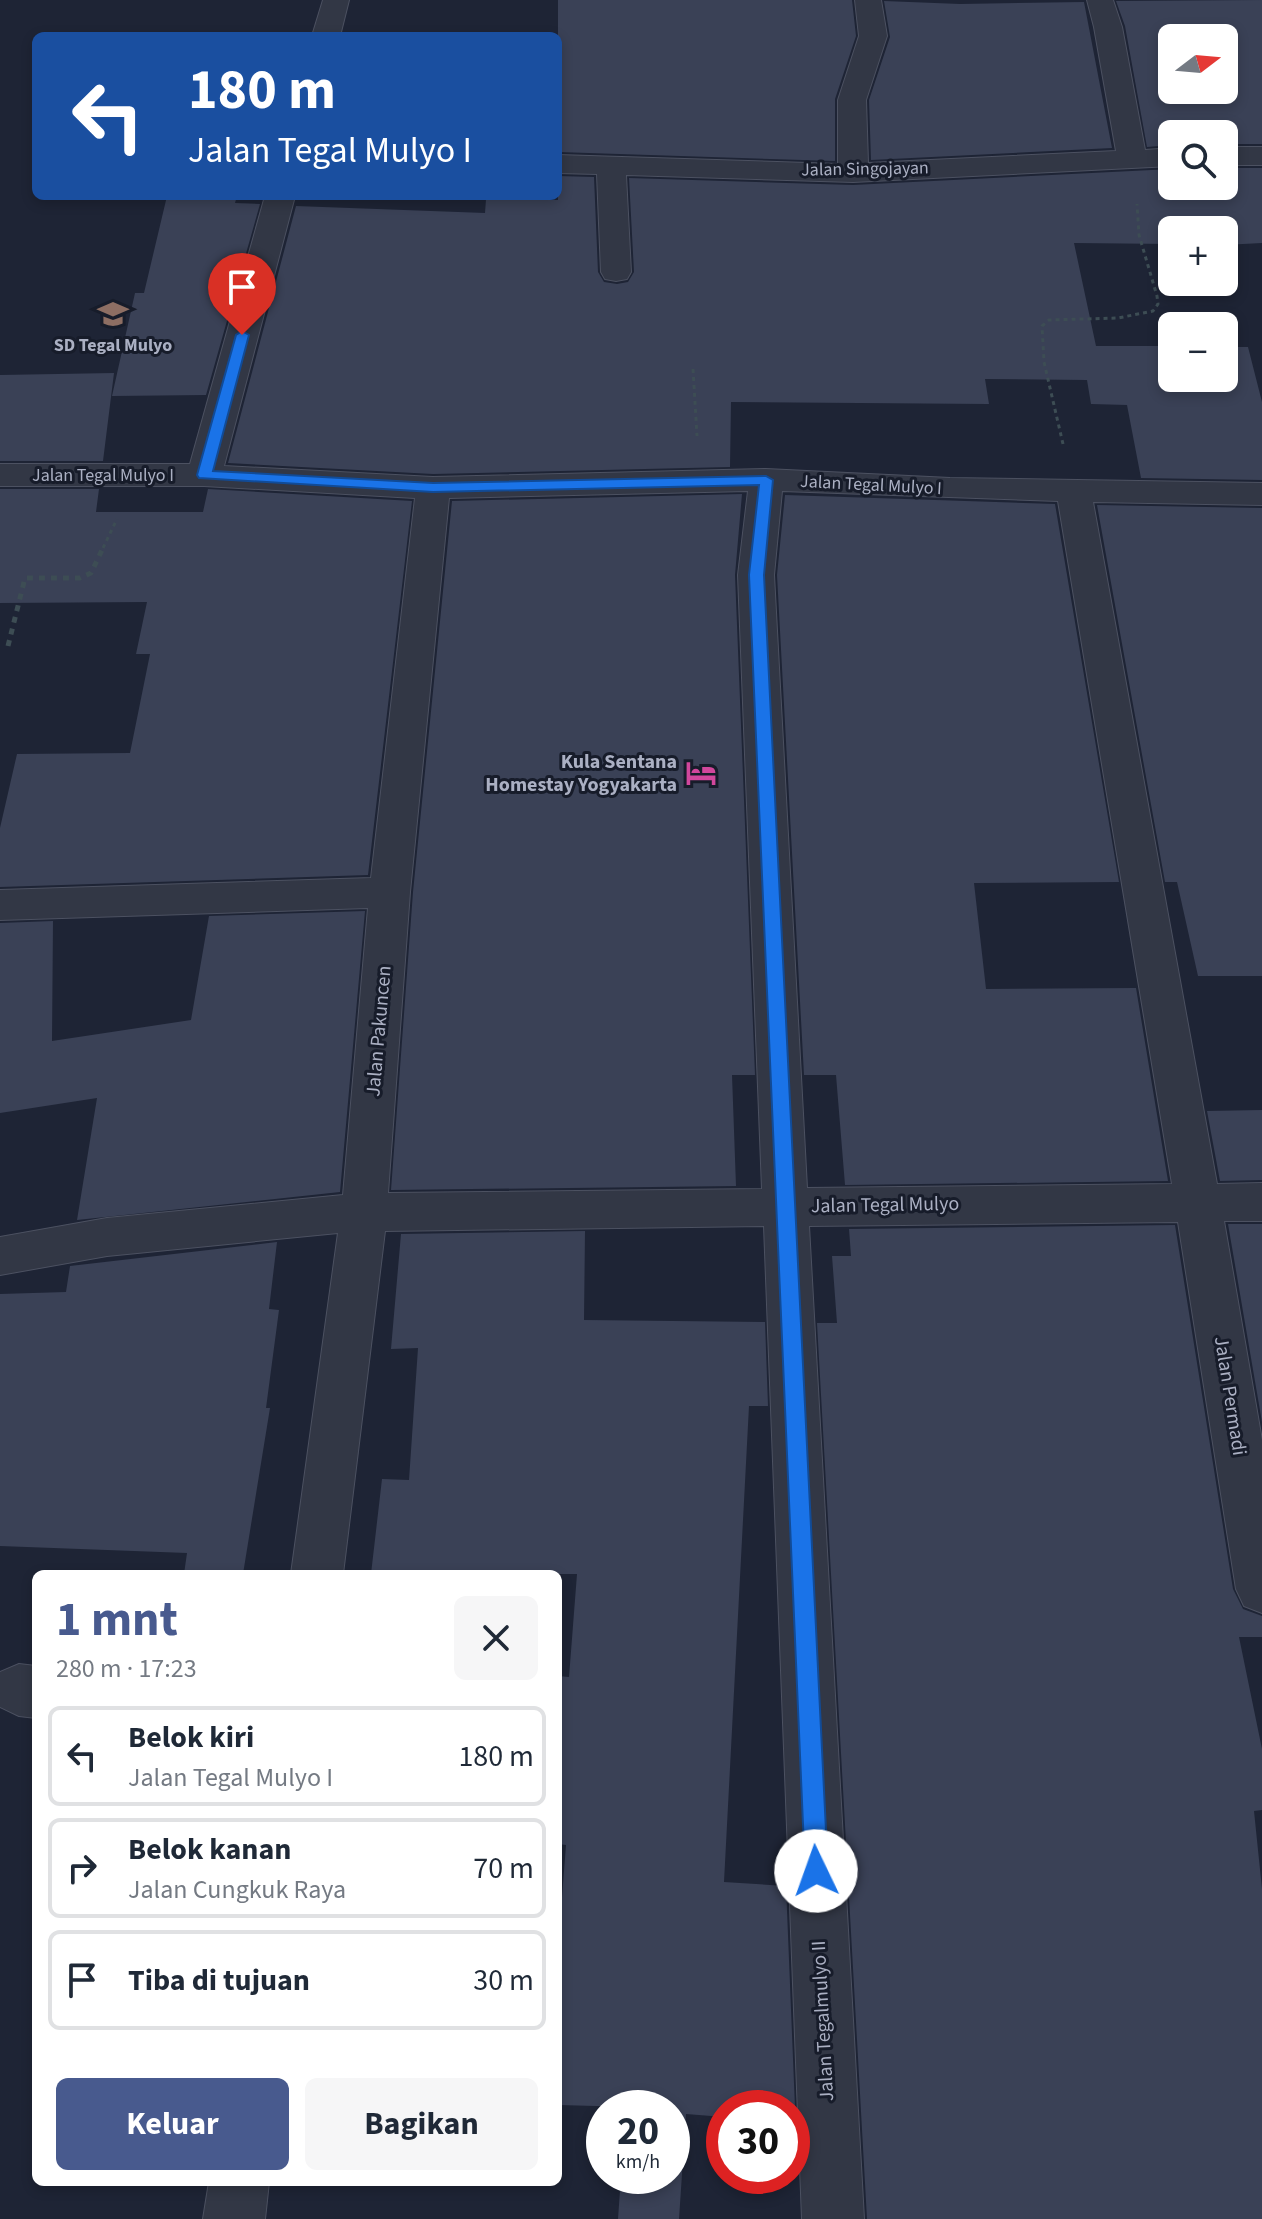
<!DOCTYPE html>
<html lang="id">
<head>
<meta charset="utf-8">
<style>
  :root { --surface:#fff; --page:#f6f6f7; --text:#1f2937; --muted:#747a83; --line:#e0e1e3; --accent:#485a8e }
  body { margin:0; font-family:"Source Sans 3",sans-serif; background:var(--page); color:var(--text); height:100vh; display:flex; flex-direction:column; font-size:30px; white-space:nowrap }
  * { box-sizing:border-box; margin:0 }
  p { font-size:26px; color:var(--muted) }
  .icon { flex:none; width:44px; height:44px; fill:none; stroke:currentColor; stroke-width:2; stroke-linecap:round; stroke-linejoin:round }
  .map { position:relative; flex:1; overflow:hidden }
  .drawer { position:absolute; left:32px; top:1570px; width:530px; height:616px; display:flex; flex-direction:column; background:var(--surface); border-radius:12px; box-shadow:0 4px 12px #0003 }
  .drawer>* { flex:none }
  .banner { position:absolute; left:32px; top:32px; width:530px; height:168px; border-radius:12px; box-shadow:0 4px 12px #0003; background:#1a4fa0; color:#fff; overflow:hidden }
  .needle { width:52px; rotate:74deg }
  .tools { position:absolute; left:1158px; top:24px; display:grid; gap:16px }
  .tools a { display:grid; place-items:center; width:80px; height:80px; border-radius:12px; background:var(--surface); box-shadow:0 4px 12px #0003; font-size:40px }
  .speed { position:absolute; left:586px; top:2090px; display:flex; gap:16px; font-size:40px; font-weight:700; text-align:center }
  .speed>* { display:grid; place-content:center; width:104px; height:104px; border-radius:50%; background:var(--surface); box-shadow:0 4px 12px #0003; line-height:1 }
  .speed small { font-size:20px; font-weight:400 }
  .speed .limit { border:12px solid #d22; background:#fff; color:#111 }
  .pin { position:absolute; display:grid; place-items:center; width:68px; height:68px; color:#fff; margin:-82px -34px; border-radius:50% 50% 50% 0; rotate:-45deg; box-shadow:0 0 8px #0007 }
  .pin .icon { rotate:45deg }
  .me { position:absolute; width:88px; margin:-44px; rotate:357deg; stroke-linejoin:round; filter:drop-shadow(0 0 6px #0008) }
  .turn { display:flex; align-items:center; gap:28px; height:168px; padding:0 24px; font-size:36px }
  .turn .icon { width:104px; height:104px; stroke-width:2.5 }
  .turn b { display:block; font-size:56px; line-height:68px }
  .round { display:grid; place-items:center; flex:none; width:84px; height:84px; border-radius:12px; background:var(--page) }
  .overview { display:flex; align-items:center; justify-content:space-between; height:136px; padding:0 24px }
  h1 { font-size:48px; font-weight:700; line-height:60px; color:var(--accent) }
  .button { display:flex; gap:16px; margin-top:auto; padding:16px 24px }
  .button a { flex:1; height:92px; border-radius:12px; background:var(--accent); color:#fff; font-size:32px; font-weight:700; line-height:92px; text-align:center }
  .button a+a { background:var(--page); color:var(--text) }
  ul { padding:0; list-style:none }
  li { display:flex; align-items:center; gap:24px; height:100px; margin:0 16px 12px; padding:0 8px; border:4px solid var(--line); border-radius:12px }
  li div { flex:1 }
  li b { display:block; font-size:30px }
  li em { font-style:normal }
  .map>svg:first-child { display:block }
</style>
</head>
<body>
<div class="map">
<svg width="1262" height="2219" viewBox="0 0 1262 2219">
  <rect width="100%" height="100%" fill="#1e2435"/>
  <g fill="#3a4156" fill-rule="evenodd">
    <polygon points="558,0 852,0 856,36 835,99 835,161 558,152"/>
    <path d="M1262 0V144H1224V134H1172V145L1147 147 1125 26 1116 1ZM1172 38H1224V90H1172Z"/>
    <polygon points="884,1 960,4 1084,2 1112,148 871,160 869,100 890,37"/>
    <polygon points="1224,168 1262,168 1262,243 1224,245 1224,230 1172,230 1172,244 1074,243 1096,346 1172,346 1172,378 1224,378 1224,347 1248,347 1262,402 1262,480 1141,478 1127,405 1091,404 1087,380 985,379 989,404 731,402 730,467 433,474 228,463 296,206 485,213 486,199 558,200 558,176 594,177 598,272 604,282 617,284 628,282 634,272 629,178 853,185 1172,169 1172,186 1224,186"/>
    <polygon points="167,196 237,196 235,203 260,204 206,395 112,396 135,293 144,293"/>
    <polygon points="114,373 103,461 0,461 0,375"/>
    <polygon points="0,489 99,489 96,512 203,512 208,489 412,501 368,875 0,887 0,828 17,754 130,753 150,654 136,654 147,602 0,603"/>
    <polygon points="742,494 735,575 755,1075 732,1075 736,1186 391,1190 413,892 452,501"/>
    <polygon points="785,495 1055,504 1119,882 974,883 986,989 1136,988 1168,1181 845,1185 836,1075 804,1075 777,575"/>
    <polygon points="1097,505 1262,508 1262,976 1198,976 1177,882 1165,882"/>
    <polygon points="365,911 340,1192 77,1220 97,1098 0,1113 0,923 53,921 52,1041 191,1020 209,916"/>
    <polygon points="1262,1110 1262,1180 1220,1181 1207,1111"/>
    <polygon points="1228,1224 1262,1224 1262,1422"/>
    <polygon points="1175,1225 1233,1589 1243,1609 1262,1616 1262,1637 1239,1637 1262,1749 1262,1810 1254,1811 1262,1889 1262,2219 867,2219 817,1323 837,1323 832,1256 851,1256 849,1229"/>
    <polygon points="585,1231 584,1320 765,1322 768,1406 749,1406 724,1882 786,1886 795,2108 724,2108 724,2117 686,2114 679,2219 618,2219 621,2176 672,2176 672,2108 558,2105 558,1949 566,1845 558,1844 558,1676 569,1677 577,1574 371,1574 382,1479 409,1480 418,1348 391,1349 401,1234"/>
    <polygon points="277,1242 269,1309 279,1310 266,1408 270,1408 243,1574 184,1574 187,1553 0,1546 0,1294 66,1292 70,1266"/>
  </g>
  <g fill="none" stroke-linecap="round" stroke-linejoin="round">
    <g stroke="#4c5161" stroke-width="2">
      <g id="minor">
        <polygon points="323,0 349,0 340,36 312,36"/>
        <polygon points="855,0 881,0 887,36 866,100 868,163 1116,151 1094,27 1087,0 1113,0 1122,27 1145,150 1172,148 1172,166 853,182 626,175 631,272 627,279 616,281 605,279 601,272 597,174 558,173 558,155 838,164 838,100 859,36"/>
        <rect x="1224" y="147" width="38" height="18"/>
        <path d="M265 196H295L224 466 433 477 766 469 950 478 1262 483V505L1093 502 1217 1184 1262 1183V1221H1224L1262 1440V1613L1244 1606 1236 1589 1178 1222 809 1226 864 2219H802L764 1226 385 1231 343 1574H291L338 1233 107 1256 0 1275V1237L107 1218 343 1195 368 908 0 920V890L371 878 415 498 204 486H0V464H190ZM748 491 738 575 762 1189 388 1193 410 892 449 498ZM782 491 1058 501 1172 1184 807 1188 774 575Z"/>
        <polygon points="19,1664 36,1666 36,1718 19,1716 0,1707 0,1672"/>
        <polygon points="209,2182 269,2182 265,2219 203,2219"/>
      </g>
    </g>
    <g stroke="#3d4d54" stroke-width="3" stroke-dasharray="4 4" stroke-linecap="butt">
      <polyline points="693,369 697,436"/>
      <polyline points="1063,444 1044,362 1042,326 1049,320 1118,318 1153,311 1158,304 1157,296 1139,235 1137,204"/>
      <polyline points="103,548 117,519"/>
    </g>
    <polyline stroke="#3d4d54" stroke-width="5" stroke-dasharray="6 6" stroke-linecap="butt" points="8,646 25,578 80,578 91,573 104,546"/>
    <use href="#minor" fill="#323745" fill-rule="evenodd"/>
  </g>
  <polygon fill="#1a73e8" stroke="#114b97" stroke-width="2" points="242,331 249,335 213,471 433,483 766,476 773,480 764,575 828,1871 825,1879 816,1882 808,1879 805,1871 749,575 759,485 433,492 199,478 197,475 236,335"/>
  <defs>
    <g id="school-bare" transform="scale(2.4)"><path d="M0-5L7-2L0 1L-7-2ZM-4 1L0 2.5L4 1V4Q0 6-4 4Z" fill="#8d6e63" stroke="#171c2a" stroke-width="2.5" paint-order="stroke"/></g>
    <g id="hotel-bare" transform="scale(2.4)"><path d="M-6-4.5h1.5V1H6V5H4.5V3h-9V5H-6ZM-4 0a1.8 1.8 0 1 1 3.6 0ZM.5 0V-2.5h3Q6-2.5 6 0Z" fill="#d1479c" stroke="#171c2a" stroke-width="2.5" paint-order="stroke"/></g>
  </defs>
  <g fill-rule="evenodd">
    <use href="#school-bare" x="113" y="314"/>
    <use href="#hotel-bare" x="701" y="773"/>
  </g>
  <g text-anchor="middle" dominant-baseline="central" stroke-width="6" stroke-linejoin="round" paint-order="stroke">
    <g font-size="18" fill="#abb0c3" stroke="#171c2a">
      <text transform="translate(865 169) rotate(-1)">Jalan Singojayan</text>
      <text x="103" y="475">Jalan Tegal Mulyo I</text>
      <text transform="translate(871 485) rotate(3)">Jalan Tegal Mulyo I</text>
    </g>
    <g font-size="18" font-weight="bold" fill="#abb0c3" stroke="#171c2a">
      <text x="113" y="345">SD Tegal Mulyo</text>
    </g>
    <g font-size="20" font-weight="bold" fill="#abb0c3" stroke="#171c2a" text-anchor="end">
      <text x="677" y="762">Kula Sentana<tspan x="677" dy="23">Homestay Yogyakarta</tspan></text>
    </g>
    <g font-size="20" fill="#abb0c3" stroke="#171c2a">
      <text transform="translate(379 1031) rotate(-85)">Jalan Pakuncen</text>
      <text transform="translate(885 1205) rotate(-1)">Jalan Tegal Mulyo</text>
      <text transform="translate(1230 1396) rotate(81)">Jalan Permadi</text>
      <text transform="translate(823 2021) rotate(-93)">Jalan Tegalmulyo II</text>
    </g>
  </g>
</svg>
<div class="tools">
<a><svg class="needle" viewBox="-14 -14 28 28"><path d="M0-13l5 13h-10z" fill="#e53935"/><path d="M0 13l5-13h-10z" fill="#747a83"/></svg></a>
<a><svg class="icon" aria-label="search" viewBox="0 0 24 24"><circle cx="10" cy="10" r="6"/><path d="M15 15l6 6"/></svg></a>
<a>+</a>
<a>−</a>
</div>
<div class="speed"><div>20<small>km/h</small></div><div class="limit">30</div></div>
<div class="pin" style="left:242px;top:335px;background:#d93025"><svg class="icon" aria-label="arrive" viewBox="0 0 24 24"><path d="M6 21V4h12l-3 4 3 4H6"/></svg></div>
<svg class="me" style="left:816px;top:1871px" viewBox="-20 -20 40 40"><circle r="19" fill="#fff"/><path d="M0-13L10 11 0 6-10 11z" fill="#1a73e8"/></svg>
<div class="banner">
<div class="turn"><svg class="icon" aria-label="left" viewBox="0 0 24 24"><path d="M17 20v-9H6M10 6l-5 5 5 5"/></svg><div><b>180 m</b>Jalan Tegal Mulyo I</div></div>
</div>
<section class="drawer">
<div class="overview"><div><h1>1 mnt</h1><p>280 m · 17:23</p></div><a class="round"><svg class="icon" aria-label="close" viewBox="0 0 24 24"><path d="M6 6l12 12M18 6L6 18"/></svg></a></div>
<ul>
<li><svg class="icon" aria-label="left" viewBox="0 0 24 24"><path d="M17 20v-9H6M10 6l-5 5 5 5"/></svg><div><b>Belok kiri</b><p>Jalan Tegal Mulyo I</p></div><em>180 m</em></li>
<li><svg class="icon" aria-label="right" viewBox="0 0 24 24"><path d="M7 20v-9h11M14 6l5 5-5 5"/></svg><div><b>Belok kanan</b><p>Jalan Cungkuk Raya</p></div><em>70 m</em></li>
<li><svg class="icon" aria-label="arrive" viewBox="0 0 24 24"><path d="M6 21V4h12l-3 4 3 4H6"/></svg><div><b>Tiba di tujuan</b></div><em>30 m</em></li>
</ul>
<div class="button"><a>Keluar</a><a>Bagikan</a></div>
</section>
</div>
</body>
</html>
